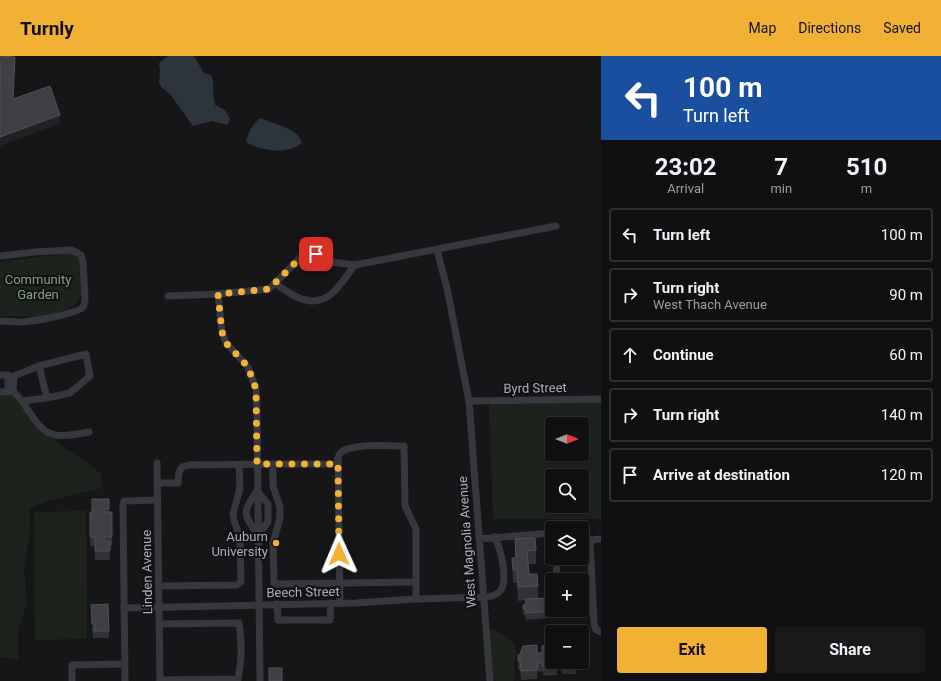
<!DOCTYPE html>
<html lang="en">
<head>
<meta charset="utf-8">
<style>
  :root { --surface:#101012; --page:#19191b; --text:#f1f3f6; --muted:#9c9d9f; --line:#303032; --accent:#f2b134 }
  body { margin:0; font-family:Roboto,sans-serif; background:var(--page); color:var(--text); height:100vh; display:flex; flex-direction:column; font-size:15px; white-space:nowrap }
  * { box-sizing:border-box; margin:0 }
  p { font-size:13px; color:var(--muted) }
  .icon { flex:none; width:22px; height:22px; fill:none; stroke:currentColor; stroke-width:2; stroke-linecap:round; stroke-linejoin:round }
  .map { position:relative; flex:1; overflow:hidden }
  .sheet { display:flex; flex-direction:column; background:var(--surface); width:340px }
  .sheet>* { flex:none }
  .hud { background:#1a4fa0; color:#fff; overflow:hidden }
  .needle { width:26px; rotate:90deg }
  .buttons { position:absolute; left:545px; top:361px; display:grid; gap:8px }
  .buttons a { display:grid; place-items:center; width:44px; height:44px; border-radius:4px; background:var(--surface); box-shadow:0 2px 6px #0003,0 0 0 1px var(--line); font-size:20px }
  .pin { position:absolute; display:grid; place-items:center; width:34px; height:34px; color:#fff; margin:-17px; border-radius:8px; box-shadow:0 2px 6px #0006 }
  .me { position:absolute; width:44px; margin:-22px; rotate:359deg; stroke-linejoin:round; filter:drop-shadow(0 0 3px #0008) }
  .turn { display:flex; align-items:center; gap:14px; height:84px; padding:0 16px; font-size:18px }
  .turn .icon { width:52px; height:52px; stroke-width:2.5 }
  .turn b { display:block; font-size:28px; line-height:34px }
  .eta { display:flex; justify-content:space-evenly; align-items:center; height:68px; text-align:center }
  .eta b { font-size:24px; font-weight:700; line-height:28px }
  .primary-button { display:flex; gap:8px; margin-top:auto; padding:8px 16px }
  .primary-button a { flex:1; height:46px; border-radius:4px; background:var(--accent); color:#111; font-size:16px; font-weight:700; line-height:46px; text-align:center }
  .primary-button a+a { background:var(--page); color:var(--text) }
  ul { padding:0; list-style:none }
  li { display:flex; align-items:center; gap:12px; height:54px; margin:0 8px 6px; padding:0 8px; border:2px solid var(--line); border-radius:4px }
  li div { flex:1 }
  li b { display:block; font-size:15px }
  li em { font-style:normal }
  header { display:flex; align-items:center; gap:24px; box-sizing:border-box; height:56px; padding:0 20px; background:var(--accent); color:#111 }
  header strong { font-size:19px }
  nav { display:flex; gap:22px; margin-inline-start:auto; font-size:14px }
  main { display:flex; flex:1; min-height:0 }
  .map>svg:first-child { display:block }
</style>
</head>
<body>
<header>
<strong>Turnly</strong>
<nav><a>Map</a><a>Directions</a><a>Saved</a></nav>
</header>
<main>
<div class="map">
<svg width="601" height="625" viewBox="0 0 601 625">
  <rect width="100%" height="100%" fill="#161618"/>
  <g fill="#1c231d" fill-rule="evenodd">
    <polygon points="69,197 76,199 80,205 83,235 76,248 60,256 39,260 0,260 0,206"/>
    <polygon points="13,335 60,389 84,404 101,418 102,432 44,446 30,453 30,475 24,513 27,547 18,575 18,604 6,601 0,602 0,336"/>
    <path d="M601 346V463H493L489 348ZM552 368H582V398H552ZM552 420H582V450H552Z"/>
    <polygon points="86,455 87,583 35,584 34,456"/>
    <path d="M489 572 504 579 514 587 517 599C511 609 518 617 513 625H496L493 623Z"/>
  </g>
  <g fill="#2c353c">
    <polygon points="168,0 194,0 204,17 211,19 213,24 213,36 215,49 225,54 230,63 227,69 212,65 193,70 170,38 162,32 159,27 160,14 159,7"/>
    <path d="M261 62C273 69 297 70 302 87 288 99 261 95 246 86 248 77 252 67 261 62Z"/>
  </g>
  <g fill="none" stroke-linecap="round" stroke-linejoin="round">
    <g stroke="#37383d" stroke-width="7">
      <polyline points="437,194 447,232 469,345 490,625"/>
      <path d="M0 200 34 196 72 194 81 199 83 206 85 242C85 245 85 248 83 251 77 258 33 265 22 266 15 266 7 265 0 265"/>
      <path d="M331 206V203C326 197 319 196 311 199L314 205C319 207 325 208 331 206L355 209 556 170"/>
      <path d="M275 228C284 233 295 242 305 244 331 250 341 226 355 209"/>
      <polyline points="218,238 222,276 226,287 248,311 256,333 257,356 260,625"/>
      <polyline points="168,240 218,238 269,233 301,201 311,199"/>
      <polyline points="0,319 8,319 8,336"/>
      <polyline points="13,335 14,320 39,310"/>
      <polyline points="0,336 13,335 22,345 47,342 70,337 90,320 86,298 39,310 47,342"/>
      <path d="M22 345C45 380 47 384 89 376"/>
      <polyline points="469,345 601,343"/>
      <polyline points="157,407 160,625"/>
      <polyline points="273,408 338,408"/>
      <polyline points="157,427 178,427 179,416 182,411 189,409 273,408 273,430 280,451 280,462 273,487 274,527 276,528 415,526"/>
      <path d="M257 435 268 448V466L258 479C243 458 242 456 257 435Z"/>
      <polyline points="479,483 552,477"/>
      <polyline points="601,483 590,484 594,568 596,574 601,576"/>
      <polyline points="556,502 557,524"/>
      <polyline points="159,530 237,529 241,526 240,482 234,464 233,458 240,432 239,409"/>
      <path d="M340 547 338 402C339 399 340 396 343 395 359 387 386 390 404 390L405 450 416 473V543"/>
      <polyline points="277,548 278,564 330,564 331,547"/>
      <path d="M124 552 356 547 416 543 488 541C493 540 498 538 501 534 508 523 501 491 494 481"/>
      <path d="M159 568 239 567C242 588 242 602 238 623L160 624"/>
      <polyline points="72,625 72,609 125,608"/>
      <polyline points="125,625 123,448 124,445 157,444"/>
    </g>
  </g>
  <g fill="#323236">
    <polygon points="109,443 109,456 112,456 112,490 110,490 110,504 95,504 95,490 90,490 90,456 92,456"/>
    <polygon points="515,483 536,494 536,508 528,508 529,518 538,530 538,542 550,555 550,562 526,564 525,559 523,559 523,549 525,548 525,544 518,545 517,527 513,527 512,502 515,502"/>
    <polygon points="108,548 109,582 93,582 91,549"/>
    <polygon points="542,590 552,606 575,606 576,618 562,618 561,614 557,614 557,619 543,620 543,615 538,616 537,623 521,624 520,614 518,614 518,599 542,597"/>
  </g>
  <g fill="#212124">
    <polygon points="60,59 60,68 0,90 0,81"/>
    <polygon points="538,607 538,616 537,623 537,614"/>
  </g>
  <g fill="#3f3f44" stroke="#4f5156">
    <polygon points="1,0 15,1 13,43 50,30 60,59 0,81 0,35"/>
    <polygon points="92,443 109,443 109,453 104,453 104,456 112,456 112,481 104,481 104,485 110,485 110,495 95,495 95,481 90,481 90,456 92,456"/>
    <polygon points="535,482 536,494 527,495 529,518 537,518 538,530 518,531 517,514 513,514 512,502 516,502 515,483"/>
    <polygon points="549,542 550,555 526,557 525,552 523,553 523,549 526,548 525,543"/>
    <polygon points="108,548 109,575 93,575 93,573 95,573 95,568 92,568 91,549"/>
    <polygon points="537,589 537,597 542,597 542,590 552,589 552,606 557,606 557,610 543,611 543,606 538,607 537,614 521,615 520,604 518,605 518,599 520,598 523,590"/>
    <polygon points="561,606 575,606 576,608 562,609"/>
    <rect x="269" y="612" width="13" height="13"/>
  </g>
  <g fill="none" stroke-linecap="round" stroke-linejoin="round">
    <polyline stroke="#f2b134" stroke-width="7" stroke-dasharray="0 12.6" points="316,198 301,201 269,233 218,238 222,276 226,287 248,311 256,333 257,408 338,408 339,498"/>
  </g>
  <circle fill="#f2b134" stroke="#111113" stroke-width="1.5" cx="276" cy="487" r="4"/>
  <g text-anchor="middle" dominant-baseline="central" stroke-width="4" stroke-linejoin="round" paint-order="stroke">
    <g font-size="13" fill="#7fa381" stroke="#111113">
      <text x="38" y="223">Community<tspan x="38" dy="15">Garden</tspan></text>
    </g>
    <g font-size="13" fill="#a8adb8" stroke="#111113">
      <text transform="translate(535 332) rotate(-1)">Byrd Street</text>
      <text transform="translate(467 486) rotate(-94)">West Magnolia Avenue</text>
      <text transform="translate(147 516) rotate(-91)">Linden Avenue</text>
      <text transform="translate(303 536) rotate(-1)">Beech Street</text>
    </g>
    <g font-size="13" fill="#a8adb8" stroke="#111113" text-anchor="end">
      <text x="268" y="480">Auburn<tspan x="268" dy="15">University</tspan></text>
    </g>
  </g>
</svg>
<div class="buttons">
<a><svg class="needle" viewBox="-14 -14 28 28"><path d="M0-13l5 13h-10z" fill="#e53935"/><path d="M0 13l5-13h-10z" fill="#9c9d9f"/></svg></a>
<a><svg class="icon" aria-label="search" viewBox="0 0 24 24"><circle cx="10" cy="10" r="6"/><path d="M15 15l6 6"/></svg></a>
<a><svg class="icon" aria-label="layers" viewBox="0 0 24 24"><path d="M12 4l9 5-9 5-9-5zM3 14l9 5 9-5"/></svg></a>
<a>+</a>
<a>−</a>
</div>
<div class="pin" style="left:316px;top:198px;background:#d93025"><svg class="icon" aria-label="arrive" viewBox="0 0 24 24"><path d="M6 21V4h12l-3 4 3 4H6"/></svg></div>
<svg class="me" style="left:339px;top:498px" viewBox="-20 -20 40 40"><path d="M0-17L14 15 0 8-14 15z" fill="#f2b134" stroke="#fff" stroke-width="4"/></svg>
</div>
<section class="sheet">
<div class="hud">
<div class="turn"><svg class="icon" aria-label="left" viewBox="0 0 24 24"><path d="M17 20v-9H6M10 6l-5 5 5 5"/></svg><div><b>100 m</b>Turn left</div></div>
</div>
<div class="eta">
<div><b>23:02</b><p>Arrival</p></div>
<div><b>7</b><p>min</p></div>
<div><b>510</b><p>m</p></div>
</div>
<ul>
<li><svg class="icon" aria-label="left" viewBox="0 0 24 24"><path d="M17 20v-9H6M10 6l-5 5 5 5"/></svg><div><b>Turn left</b></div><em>100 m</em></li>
<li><svg class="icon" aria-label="right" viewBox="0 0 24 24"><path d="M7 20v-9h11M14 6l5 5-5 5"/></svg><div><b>Turn right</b><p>West Thach Avenue</p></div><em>90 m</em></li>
<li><svg class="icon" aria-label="ahead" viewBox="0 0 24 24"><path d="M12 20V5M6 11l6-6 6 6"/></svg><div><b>Continue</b></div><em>60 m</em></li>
<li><svg class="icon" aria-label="right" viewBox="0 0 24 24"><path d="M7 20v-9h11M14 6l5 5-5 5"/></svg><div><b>Turn right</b></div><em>140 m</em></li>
<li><svg class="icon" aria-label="arrive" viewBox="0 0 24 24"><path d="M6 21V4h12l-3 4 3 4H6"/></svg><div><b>Arrive at destination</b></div><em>120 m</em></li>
</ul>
<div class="primary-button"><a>Exit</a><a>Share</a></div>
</section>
</main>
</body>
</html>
